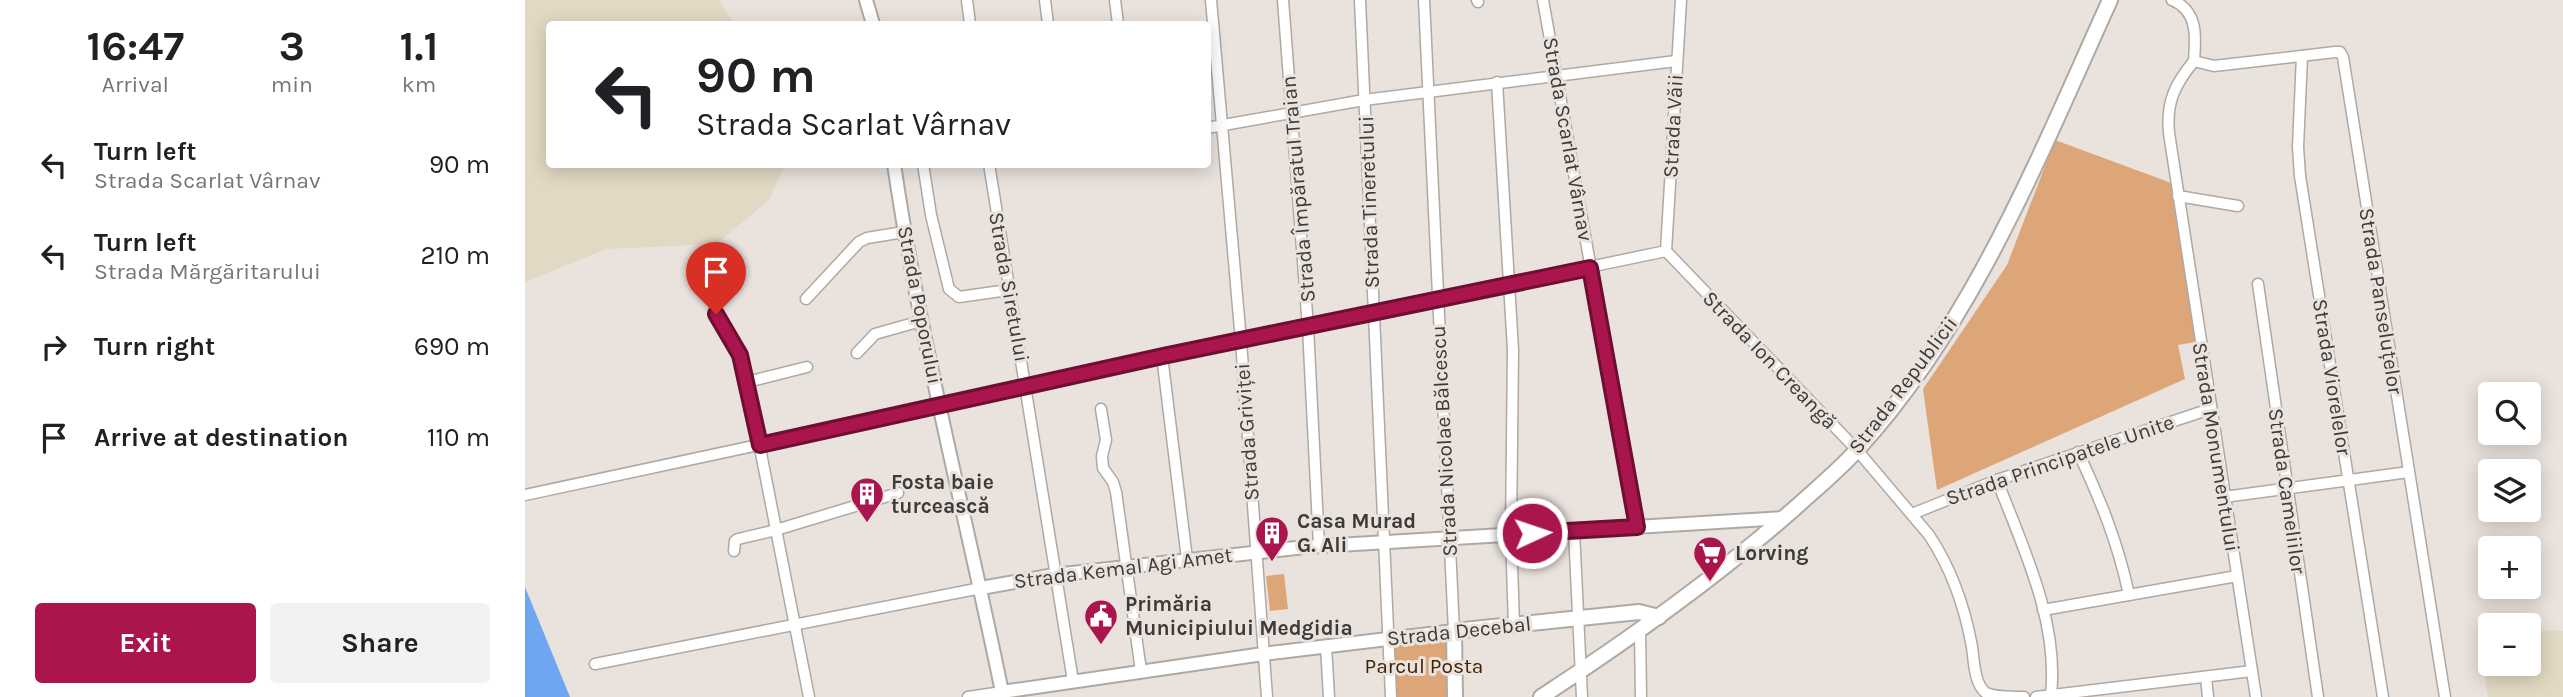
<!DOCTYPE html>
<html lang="en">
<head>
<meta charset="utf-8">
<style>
  :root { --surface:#fff; --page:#f2f2f2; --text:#202124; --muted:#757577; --accent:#a9154c }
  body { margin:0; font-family:Karla,sans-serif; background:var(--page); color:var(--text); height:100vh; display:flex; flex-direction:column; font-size:26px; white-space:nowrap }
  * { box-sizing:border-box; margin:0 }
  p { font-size:23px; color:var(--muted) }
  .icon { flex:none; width:38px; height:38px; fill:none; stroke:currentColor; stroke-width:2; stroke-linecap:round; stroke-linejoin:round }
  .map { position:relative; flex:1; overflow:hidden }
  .details { display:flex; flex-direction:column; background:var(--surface); width:525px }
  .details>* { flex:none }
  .hud { position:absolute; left:21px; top:21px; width:665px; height:147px; border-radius:7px; box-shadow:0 4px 18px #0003; background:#fff; color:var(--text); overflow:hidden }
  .tools { position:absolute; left:1953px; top:382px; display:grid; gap:14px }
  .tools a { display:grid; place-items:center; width:63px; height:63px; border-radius:7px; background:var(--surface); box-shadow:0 4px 18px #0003; font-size:35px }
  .pin { position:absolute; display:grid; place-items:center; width:60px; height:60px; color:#fff; margin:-72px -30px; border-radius:50% 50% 50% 0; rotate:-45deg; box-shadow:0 0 7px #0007 }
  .pin .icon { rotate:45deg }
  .me { position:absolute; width:77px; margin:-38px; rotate:87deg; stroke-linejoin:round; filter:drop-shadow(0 0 5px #0008) }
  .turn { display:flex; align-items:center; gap:24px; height:147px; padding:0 35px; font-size:32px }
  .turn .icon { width:91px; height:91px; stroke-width:2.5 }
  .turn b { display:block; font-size:49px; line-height:60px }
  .eta { display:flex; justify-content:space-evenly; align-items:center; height:119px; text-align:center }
  .eta b { font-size:42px; font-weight:700; line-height:49px }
  .primary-button { display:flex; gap:14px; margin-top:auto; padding:14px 35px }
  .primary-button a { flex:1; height:80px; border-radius:7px; background:var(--accent); color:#fff; font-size:28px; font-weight:700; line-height:80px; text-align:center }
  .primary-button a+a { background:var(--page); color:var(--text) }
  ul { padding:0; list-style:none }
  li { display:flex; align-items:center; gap:21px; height:91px; padding:0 35px }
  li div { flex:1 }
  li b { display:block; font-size:26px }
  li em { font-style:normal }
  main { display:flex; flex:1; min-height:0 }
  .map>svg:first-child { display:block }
</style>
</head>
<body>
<main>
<section class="details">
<div class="eta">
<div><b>16:47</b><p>Arrival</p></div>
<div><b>3</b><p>min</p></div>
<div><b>1.1</b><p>km</p></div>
</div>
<ul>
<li><svg class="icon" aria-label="left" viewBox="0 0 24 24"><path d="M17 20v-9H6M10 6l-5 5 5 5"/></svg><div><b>Turn left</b><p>Strada Scarlat Vârnav</p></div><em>90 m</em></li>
<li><svg class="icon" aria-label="left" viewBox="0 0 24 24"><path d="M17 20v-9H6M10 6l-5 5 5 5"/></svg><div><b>Turn left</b><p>Strada Mărgăritarului</p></div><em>210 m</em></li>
<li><svg class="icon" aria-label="right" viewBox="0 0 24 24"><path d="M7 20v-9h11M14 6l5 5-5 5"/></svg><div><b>Turn right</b></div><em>690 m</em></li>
<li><svg class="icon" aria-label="arrive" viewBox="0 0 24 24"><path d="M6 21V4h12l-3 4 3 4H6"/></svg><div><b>Arrive at destination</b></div><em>110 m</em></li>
</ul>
<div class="primary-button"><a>Exit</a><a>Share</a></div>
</section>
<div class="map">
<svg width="2038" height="697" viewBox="0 0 2038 697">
  <rect width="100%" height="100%" fill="#e9e2dd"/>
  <g fill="#e2d9c4">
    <polygon points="0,0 194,0 209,24 24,24 24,164 260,165 244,200 191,244 81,249 0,282"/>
    <polygon points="1952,627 1965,628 1965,663 2004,663 2004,630 2038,631 2038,697 1963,697"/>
  </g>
  <g fill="#dda679">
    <polygon points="1530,140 1649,184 1670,342 1653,345 1660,379 1412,490 1398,389 1482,265"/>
    <polygon points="759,574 763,609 745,611 741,576"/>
    <polygon points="929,631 930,697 866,697 863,638"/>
  </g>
  <polygon fill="#6fa6f2" points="0,587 45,697 0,697"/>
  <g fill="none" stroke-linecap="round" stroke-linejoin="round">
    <g stroke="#afa9a4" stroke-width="13">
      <g id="minor">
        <polyline points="442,0 445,24"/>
        <polyline points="520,0 523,24"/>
        <polyline points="590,0 593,24"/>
        <polyline points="686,0 716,341 742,697"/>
        <polyline points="758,0 783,327 794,546"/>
        <polyline points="835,0 866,697"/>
        <polyline points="899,0 929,631"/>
        <polyline points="952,0 953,2"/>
        <polyline points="1018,0 1112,527"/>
        <path d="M1647 0C1673 11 1671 36 1669 61"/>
        <polyline points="1777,56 1773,147 1775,176 1858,697"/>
        <polyline points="1669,61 1689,66 1810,52 1815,52 1818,57 1920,697"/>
        <path d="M1669 61C1650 84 1641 102 1644 133L1731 697"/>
        <polyline points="972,82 988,350 986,534 989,625"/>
        <polyline points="682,128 839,100 1151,61"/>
        <polyline points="398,164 406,215 424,289 434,297 483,290"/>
        <polyline points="464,164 548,681"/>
        <polyline points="1653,196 1713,206"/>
        <path d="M1141 251 1332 450 1404 535C1426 568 1440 608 1447 647 1449 660 1449 684 1461 693 1470 697 1488 697 1499 697"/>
        <polyline points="1141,251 1156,0"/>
        <polyline points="1733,284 1793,697"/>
        <polyline points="281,299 334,242 342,238 379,232"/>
        <polyline points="191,314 215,355 222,382 284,697"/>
        <polyline points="332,353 350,334 396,321"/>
        <polyline points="637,356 662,559"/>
        <polyline points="222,382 282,367"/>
        <polyline points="576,409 581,440 577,456 578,468 588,482 591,492 616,671"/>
        <path d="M1553 452C1576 501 1593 543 1604 595"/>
        <path d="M1472 480C1498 548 1534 621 1526 695"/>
        <polyline points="0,495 415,406 633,357 1141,251"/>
        <polyline points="1699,497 1884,472"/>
        <polyline points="1387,514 1472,480 1685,409"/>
        <polyline points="1049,531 1057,697"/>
        <polyline points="209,551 210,541 213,539 251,530 373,493"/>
        <polyline points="1518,610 1712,576"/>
        <polyline points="1115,631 1116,697"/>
        <polyline points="801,646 804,697"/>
        <polyline points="70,664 456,588"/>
        <polyline points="1681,677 1683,697"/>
        <polyline points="443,697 477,692"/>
        <polyline points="1511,697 1727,671"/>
      </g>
    </g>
    <g stroke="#afa9a4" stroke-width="16">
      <g id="tertiary">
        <polyline points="341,0 348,24"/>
        <path d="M369 164C395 342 441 516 477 692L738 654 929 631"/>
        <polyline points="456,588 529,575 780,547 1259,518"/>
      </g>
    </g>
    <g stroke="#afa9a4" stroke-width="18">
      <g id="secondary">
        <polyline points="930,697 929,631 1114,612 1134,617"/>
        <path d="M1016 697C1105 639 1191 578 1270 508 1291 489 1313 471 1332 450 1448 324 1515 154 1585 0"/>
      </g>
    </g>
    <use href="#minor" stroke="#fff" stroke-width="10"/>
    <use href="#tertiary" stroke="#fff" stroke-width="12"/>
    <use href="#secondary" stroke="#fff" stroke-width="14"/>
  </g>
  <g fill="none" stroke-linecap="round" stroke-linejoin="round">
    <g stroke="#6e0e31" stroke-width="18">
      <polyline id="route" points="191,314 215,355 235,445 638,356 1065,268 1112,527 1007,533"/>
    </g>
    <use href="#route" stroke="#a9154c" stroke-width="12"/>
  </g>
  <defs>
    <g id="building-pin" transform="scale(1.75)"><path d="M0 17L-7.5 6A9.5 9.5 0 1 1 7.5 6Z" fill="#a9154c" stroke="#e9e2dd"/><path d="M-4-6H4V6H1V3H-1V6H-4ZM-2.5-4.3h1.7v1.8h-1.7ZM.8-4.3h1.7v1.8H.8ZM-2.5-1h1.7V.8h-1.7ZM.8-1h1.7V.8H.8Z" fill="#fff"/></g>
    <g id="supermarket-pin" transform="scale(1.75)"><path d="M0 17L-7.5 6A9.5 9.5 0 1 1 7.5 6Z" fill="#a9154c" stroke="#e9e2dd"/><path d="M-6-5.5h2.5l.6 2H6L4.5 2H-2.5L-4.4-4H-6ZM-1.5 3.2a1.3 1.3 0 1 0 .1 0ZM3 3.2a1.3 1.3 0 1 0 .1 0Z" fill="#fff"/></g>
    <g id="civic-pin" transform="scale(1.75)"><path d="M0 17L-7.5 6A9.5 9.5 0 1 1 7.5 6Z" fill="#a9154c" stroke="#e9e2dd"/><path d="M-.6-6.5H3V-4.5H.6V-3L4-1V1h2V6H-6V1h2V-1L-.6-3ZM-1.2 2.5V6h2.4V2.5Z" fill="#fff"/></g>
  </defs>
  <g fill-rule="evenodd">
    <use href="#building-pin" x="342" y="494"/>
    <use href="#building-pin" x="747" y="533"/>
    <use href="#supermarket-pin" x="1185" y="553"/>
    <use href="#civic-pin" x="576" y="616"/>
  </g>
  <g text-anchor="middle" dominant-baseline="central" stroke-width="6" stroke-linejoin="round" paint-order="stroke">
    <g font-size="21" fill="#3d3a38" stroke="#e9e2dd">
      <text transform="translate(1148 126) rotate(-87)">Strada Văii</text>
      <text transform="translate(1043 139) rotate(80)">Strada Scarlat Vârnav</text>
      <text transform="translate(773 189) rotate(-95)">Strada Împăratul Traian</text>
      <text transform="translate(844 202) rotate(-92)">Strada Tineretului</text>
      <text transform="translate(484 287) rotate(80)">Strada Siretului</text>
      <text transform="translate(1856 301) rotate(81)">Strada Panseluțelor</text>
      <text transform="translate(395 305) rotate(79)">Strada Poporului</text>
      <text transform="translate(1245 360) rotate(46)">Strada Ion Creangă</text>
      <text transform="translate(1807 377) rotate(81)">Strada Viorelelor</text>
      <text transform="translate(1378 385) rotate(-53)">Strada Republicii</text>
      <text transform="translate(722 432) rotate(-94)">Strada Griviței</text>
      <text transform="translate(919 441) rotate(-93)">Strada Nicolae Bălcescu</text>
      <text transform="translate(1691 447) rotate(81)">Strada Monumentului</text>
      <text transform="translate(1535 460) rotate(-19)">Strada Principatele Unite</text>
      <text transform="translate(1762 491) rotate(82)">Strada Cameliilor</text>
      <text transform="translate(598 568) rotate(-7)">Strada Kemal Agi Amet</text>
      <text transform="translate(934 631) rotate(-6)">Strada Decebal</text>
    </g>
    <g font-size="21" font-weight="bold" fill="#3d3a38" stroke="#e9e2dd" text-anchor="start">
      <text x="366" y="482">Fosta baie<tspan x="366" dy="24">turcească</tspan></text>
      <text x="772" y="521">Casa Murad<tspan x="772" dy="24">G. Ali</tspan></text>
      <text x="1210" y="553">Lorving</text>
      <text x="600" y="604">Primăria<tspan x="600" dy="24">Municipiului Medgidia</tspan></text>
    </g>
    <g font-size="21" fill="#3f2002" stroke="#e9e2dd">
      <text x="899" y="666">Parcul Posta</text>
    </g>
  </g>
</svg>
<div class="tools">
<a><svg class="icon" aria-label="search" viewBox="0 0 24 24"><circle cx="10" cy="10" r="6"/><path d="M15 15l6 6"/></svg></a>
<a><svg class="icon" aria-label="layers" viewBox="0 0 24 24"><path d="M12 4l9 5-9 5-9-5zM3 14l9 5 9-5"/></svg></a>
<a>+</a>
<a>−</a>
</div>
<div class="pin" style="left:191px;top:314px;background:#d93025"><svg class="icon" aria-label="arrive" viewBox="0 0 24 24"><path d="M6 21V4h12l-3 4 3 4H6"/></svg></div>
<svg class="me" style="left:1007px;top:533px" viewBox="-20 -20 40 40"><circle r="17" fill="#a9154c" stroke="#fff" stroke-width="3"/><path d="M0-11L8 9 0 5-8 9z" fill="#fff"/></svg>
<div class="hud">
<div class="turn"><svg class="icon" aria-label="left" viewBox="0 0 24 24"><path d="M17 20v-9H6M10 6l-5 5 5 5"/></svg><div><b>90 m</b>Strada Scarlat Vârnav</div></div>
</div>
</div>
</main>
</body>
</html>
